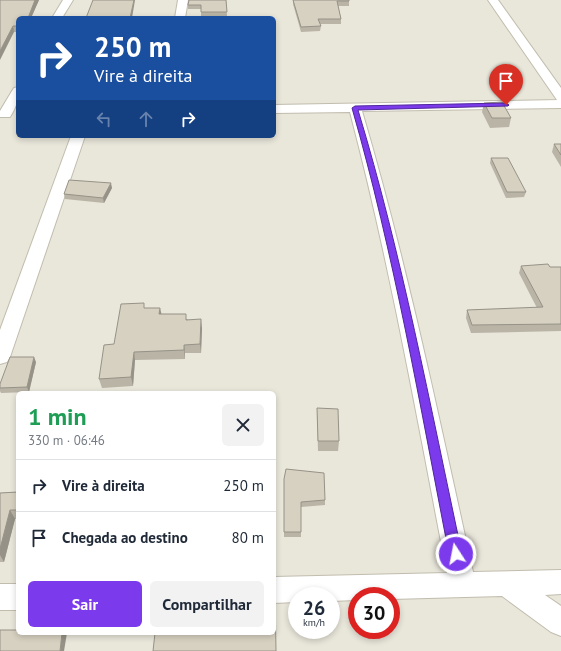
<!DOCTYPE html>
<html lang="pt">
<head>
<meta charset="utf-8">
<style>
  :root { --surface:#fff; --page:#f2f2f3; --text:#1f2937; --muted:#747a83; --line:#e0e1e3; --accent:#7c3aed }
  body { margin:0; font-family:"PT Sans",sans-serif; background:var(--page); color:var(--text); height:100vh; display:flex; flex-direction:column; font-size:15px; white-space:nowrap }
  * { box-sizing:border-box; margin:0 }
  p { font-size:13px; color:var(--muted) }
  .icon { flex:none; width:22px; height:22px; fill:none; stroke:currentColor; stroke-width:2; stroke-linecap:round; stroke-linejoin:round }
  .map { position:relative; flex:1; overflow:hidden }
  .panel { position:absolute; left:16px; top:391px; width:260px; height:244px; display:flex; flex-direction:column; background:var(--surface); border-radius:6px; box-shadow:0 2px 6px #0003 }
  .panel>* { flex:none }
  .banner { position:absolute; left:16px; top:16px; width:260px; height:122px; border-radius:6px; box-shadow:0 2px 6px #0003; background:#1a4fa0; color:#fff; overflow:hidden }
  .speed { position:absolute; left:288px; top:587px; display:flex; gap:8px; font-size:20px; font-weight:700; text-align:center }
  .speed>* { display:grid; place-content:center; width:52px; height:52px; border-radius:50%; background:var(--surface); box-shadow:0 2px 6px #0003; line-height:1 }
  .speed small { font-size:10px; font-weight:400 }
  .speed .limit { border:6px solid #d22; background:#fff; color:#111 }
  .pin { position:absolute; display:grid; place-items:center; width:34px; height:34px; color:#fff; margin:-41px -17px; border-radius:50% 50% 50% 0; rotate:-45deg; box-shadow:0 0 4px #0007 }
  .pin .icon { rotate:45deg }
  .me { position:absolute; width:44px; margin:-22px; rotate:349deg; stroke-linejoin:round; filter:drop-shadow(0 0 3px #0008) }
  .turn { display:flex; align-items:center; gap:14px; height:84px; padding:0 12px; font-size:18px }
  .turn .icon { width:52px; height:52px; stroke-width:2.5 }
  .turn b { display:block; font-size:28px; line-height:34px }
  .lanes { display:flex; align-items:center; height:38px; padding:0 12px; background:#0003; justify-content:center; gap:20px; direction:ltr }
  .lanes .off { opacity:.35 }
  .round { display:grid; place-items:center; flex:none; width:42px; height:42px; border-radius:6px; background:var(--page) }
  .headline { display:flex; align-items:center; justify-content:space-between; height:68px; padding:0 12px }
  h1 { font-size:24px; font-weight:600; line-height:30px; color:#1e9e55 }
  .primary-button { display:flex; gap:8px; margin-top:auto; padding:8px 12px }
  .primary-button a { flex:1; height:46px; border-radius:6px; background:var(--accent); color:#fff; font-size:16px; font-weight:600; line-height:46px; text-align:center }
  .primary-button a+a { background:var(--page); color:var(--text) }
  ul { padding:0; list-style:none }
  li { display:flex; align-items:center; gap:12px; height:52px; padding:0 12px; border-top:1px solid var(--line) }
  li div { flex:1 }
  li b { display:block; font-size:15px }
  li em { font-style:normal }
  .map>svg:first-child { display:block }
</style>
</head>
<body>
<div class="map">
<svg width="561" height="651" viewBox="0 0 561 651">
  <rect width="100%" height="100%" fill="#f6f4ec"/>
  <path fill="#e9e6da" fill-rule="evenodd" d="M0 0H561V651H0ZM18 18H274V136H18ZM18 393H274V633H18ZM297 596H331V630H297ZM357 596H391V630H357Z"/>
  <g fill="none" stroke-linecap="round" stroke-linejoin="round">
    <g stroke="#c1bdae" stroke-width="2">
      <g id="minor">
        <polygon points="63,0 73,0 62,18 52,18"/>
        <polygon points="178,0 188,0 185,18 175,18"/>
        <path d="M488 0H498L561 88V108L362 111C407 263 439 418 473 572L561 570V594L545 595 561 606V636L551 632 502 596 391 599V596H357V600L331 601V596H297V602L274 603V577L447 573C417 418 390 264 350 112L274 113V105L559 100H557Z"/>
        <path d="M18 87C18 100 17 106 10 117H0V111L12 91 14 88Z"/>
        <polygon points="71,136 85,136 10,357 7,362 0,364 0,330"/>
        <rect x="0" y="584" width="18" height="26"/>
      </g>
    </g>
    <use href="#minor" fill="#fff" fill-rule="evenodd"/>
  </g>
  <g fill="#b9b4a6">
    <polygon points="0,0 39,0 31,18 18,18 18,32 14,32"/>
    <polygon points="226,0 227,16 201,16 201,9 188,9 188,5"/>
    <polygon points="293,0 349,1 349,6 338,6 341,19 341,24 320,24 321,26 320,31 301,32 293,4"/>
    <polygon points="484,103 511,118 509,127 490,128 482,112"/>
    <polygon points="554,144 561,144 561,167 552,152"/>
    <polygon points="491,158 526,192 524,197 506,198 490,163"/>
    <polygon points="112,188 104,203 65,199 64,194"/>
    <polygon points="521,266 550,267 561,267 561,331 471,333 466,318 467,310 537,308 519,273"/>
    <polygon points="145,308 161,314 187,319 202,328 201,353 185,353 185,359 135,360 133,386 102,388 99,379"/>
    <polygon points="36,362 29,392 1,393 0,391 0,384"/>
    <polygon points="317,408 339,441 338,451 318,451 317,419"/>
    <polygon points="284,479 325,500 325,505 301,507 301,537 284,537"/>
    <polygon points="18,492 18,519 15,519 4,562 0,562 0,493"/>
  </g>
  <g fill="#969287">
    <polygon points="35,0 39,0 31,18 28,18"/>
    <polygon points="134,0 135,0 132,18 130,18"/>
    <polygon points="13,26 14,32 0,60 0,51"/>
    <polygon points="111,183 112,188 104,203 103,198"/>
    <polygon points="160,308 162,316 159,314"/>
    <polygon points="201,319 202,328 201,353 200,344"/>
    <polygon points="184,345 185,353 185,359 184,350"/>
    <polygon points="134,352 135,360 133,386 131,377"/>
    <polygon points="34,357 36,362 29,392 27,387"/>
    <polygon points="10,510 15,519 4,562 0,555 0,549"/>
    <polygon points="62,633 67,633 64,651 60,651"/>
  </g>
  <g fill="#d7d1c1" stroke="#969287">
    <polygon points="0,0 35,0 28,18 18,18 18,26 13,26 0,51"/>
    <polygon points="93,0 134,0 130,18 86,18"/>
    <polygon points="189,0 226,0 227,12 201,12 201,5 188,5"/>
    <polygon points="293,0 349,0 349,1 337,1 341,19 318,19 321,26 301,27"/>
    <polygon points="502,102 511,118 492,118 484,103"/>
    <polygon points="554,144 561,144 561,155"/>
    <polygon points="491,158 508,158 526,192 507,192"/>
    <polygon points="69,180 111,183 103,198 64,194"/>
    <polygon points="548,264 550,267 561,267 561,324 472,325 467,310 543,307 521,266"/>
    <polygon points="144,303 144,308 160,308 159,314 186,314 186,320 201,319 200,344 184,345 184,350 134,352 131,377 99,379 104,345 114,344 121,304"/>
    <polygon points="10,357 34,357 27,387 0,388 0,384"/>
    <polygon points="317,408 338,409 339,441 318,441"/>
    <polygon points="286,469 324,473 325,500 301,502 301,532 284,532 284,479"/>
    <polygon points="18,492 18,510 10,510 0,549 0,493"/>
    <polygon points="274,592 275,592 276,651 153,651 155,633 274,633"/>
    <polygon points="0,630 18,630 18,633 62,633 60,651 0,651"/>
  </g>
  <path fill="#7c3aed" stroke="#51269a" d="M506 103 509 105 508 106 358 110C402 255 430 405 462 554L460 558 456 560 451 558 449 554C420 405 394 254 352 108L355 106Z"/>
</svg>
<div class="speed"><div>26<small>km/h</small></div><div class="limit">30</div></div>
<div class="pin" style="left:506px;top:105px;background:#d93025"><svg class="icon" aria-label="arrive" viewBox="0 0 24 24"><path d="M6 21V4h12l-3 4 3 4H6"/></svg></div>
<svg class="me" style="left:456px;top:554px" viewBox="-20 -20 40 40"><circle r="17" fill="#7c3aed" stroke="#fff" stroke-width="3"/><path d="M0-11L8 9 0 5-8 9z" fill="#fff"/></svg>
<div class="banner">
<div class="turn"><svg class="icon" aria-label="right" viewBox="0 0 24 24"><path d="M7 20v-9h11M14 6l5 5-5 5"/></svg><div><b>250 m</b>Vire à direita</div></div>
<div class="lanes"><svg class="icon off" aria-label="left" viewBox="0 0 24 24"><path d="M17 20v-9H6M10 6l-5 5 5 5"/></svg><svg class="icon off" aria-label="ahead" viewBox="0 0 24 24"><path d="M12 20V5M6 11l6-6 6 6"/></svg><svg class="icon" aria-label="right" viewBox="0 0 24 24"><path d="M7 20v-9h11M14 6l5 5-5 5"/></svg></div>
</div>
<section class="panel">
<div class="headline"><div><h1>1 min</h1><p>330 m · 06:46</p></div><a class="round"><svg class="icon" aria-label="close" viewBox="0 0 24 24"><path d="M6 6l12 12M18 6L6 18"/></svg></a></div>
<ul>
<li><svg class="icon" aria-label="right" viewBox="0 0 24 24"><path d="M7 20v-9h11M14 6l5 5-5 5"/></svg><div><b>Vire à direita</b></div><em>250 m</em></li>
<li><svg class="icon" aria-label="arrive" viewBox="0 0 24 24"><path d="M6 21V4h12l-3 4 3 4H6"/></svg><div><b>Chegada ao destino</b></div><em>80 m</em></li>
</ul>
<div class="primary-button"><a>Sair</a><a>Compartilhar</a></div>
</section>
</div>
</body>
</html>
